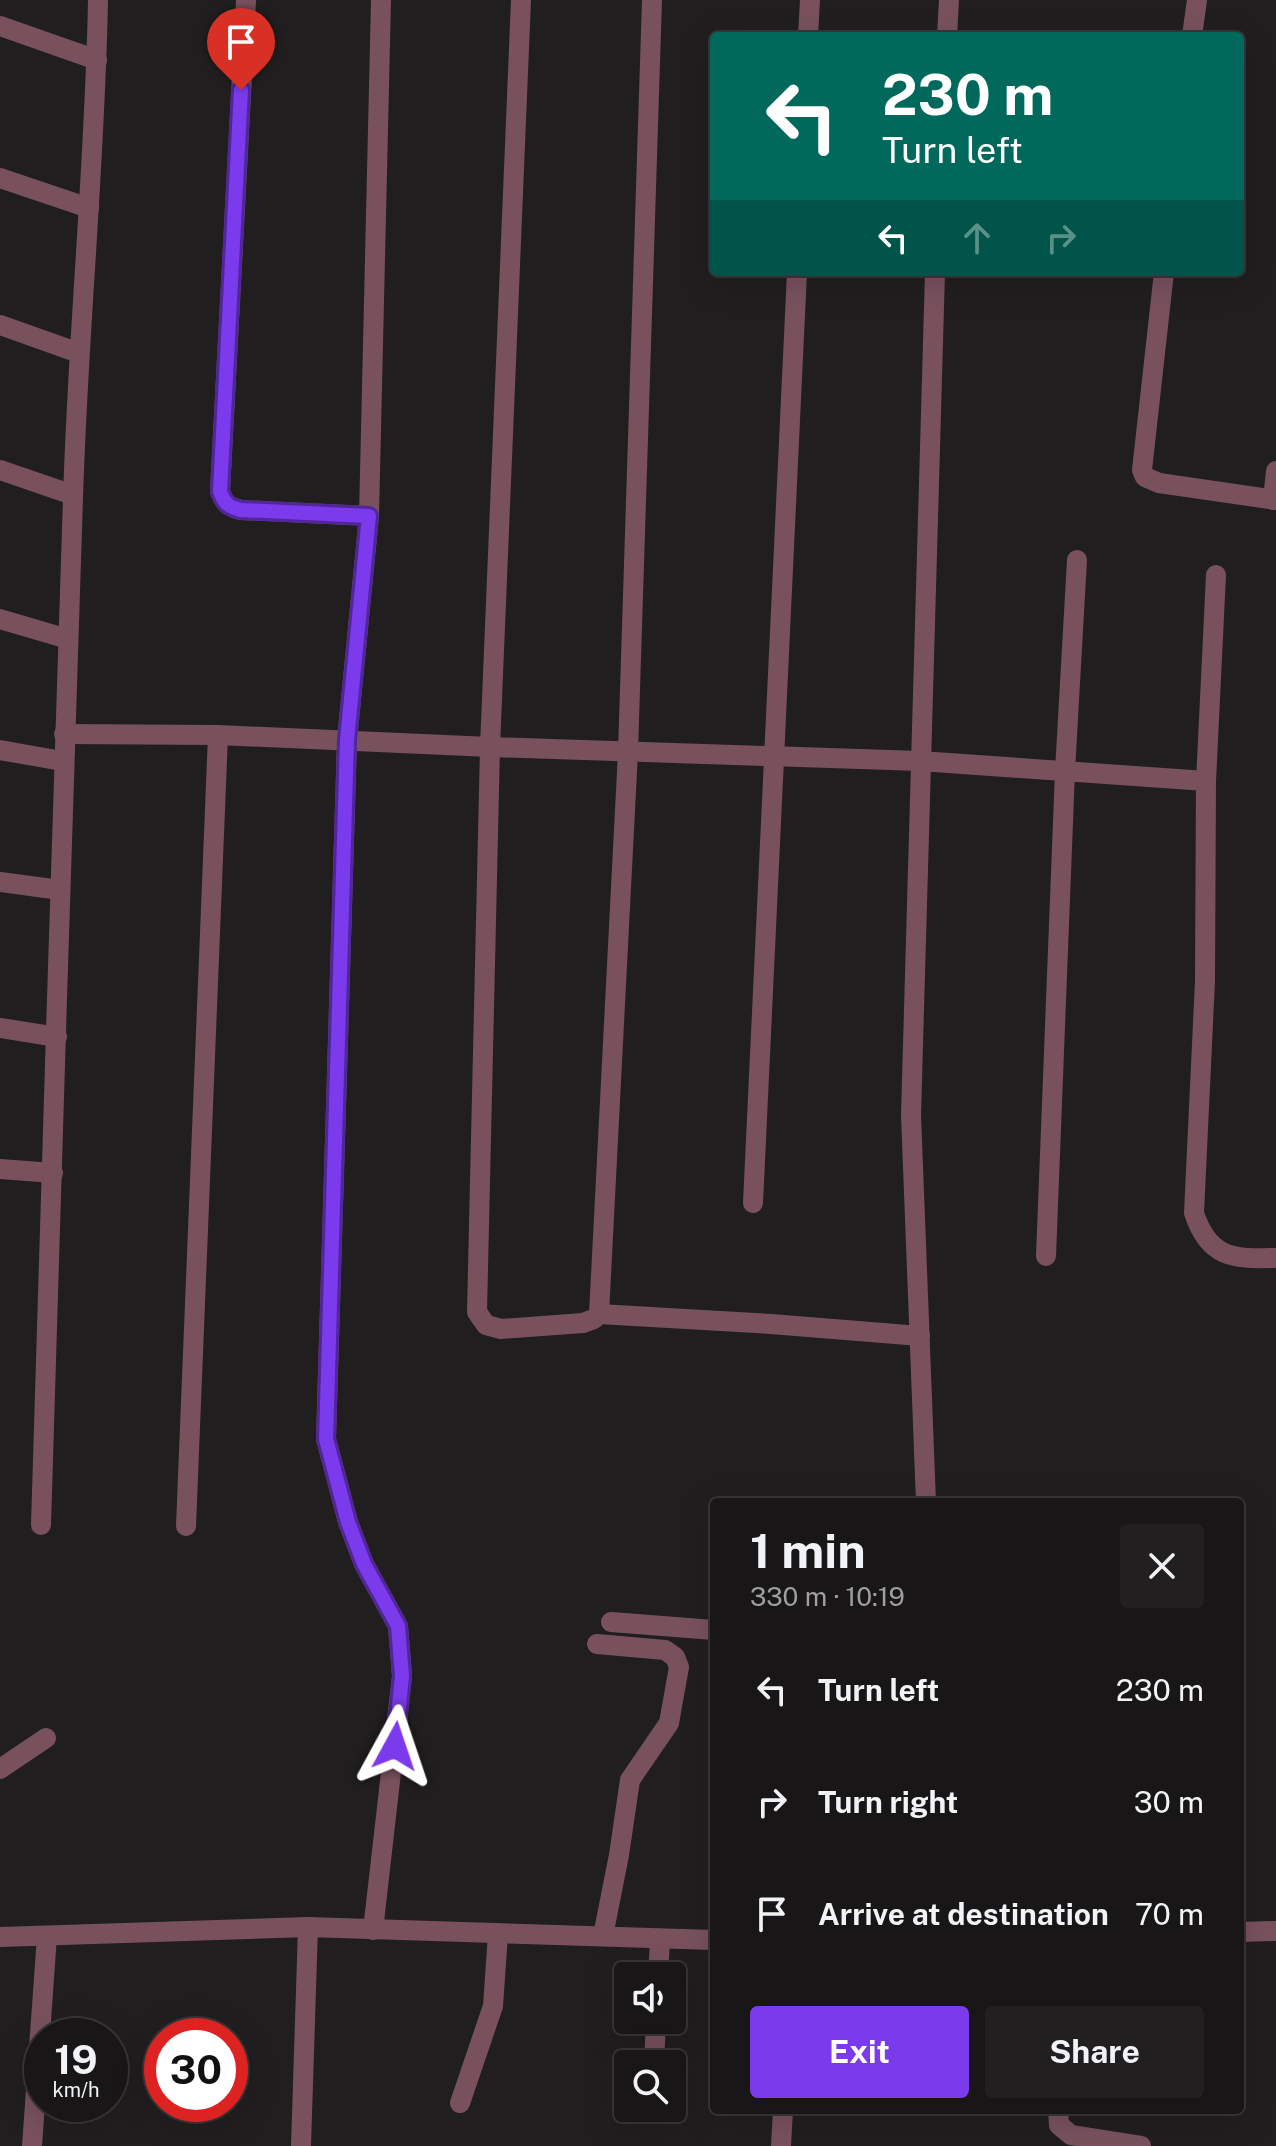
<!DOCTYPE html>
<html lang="en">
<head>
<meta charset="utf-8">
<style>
  :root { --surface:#191617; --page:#221f20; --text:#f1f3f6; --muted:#9f9fa1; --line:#373536; --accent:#7c3aed }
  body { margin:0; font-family:"Public Sans",sans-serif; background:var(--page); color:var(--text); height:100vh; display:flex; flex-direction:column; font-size:30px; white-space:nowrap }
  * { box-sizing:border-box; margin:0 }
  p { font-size:26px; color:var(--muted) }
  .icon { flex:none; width:44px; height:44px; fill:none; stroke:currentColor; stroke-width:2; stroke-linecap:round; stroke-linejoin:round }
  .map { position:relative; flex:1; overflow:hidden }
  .drawer { position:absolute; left:710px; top:1498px; width:534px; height:616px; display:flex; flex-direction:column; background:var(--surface); border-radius:8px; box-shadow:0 8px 32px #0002,0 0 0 2px var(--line) }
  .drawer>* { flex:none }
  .guide { position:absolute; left:710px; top:32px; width:534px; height:244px; border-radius:8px; box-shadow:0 8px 32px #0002,0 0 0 2px var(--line); background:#00695c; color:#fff; overflow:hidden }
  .buttons { position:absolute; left:614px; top:1962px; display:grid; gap:16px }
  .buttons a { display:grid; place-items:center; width:72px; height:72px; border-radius:8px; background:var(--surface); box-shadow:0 8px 32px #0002,0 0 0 2px var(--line); font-size:40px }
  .speed { position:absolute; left:24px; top:2018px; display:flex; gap:16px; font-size:40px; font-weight:700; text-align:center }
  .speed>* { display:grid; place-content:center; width:104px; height:104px; border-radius:50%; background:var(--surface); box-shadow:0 8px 32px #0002,0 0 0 2px var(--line); line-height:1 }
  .speed small { font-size:20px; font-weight:400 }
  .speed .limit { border:12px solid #d22; background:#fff; color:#111 }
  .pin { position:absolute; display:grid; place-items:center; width:68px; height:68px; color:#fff; margin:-82px -34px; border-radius:50% 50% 50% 0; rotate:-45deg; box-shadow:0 0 8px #0007 }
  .pin .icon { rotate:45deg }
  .me { position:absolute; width:88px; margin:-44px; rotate:5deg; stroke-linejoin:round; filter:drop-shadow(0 0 6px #0008) }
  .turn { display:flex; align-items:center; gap:28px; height:168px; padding:0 40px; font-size:36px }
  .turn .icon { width:104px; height:104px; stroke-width:2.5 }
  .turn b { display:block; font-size:56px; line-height:68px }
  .lanes { display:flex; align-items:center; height:76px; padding:0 40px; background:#0003; justify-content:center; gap:40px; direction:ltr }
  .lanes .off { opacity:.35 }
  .round { display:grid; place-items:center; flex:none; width:84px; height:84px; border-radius:8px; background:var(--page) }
  .overview { display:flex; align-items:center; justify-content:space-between; height:136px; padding:0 40px }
  h1 { font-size:48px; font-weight:700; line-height:60px }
  .button { display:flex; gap:16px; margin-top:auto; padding:16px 40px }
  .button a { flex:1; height:92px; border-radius:8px; background:var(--accent); color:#fff; font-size:32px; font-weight:700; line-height:92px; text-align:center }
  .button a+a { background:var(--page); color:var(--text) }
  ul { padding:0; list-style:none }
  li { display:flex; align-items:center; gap:24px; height:112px; padding:0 40px }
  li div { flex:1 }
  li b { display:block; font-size:30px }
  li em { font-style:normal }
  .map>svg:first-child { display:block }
</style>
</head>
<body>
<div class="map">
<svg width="1276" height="2146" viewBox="0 0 1276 2146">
  <rect width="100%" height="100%" fill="#211e1f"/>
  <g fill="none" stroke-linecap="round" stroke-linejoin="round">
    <g stroke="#78515d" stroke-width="20">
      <path d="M246 0 220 491C224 504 229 507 241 510L369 516"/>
      <polyline points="521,0 490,747 477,1312 486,1325 501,1329 583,1323 594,1319 599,1314 628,752 652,0"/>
      <polyline points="0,26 97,60"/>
      <polyline points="808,36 810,0"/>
      <polyline points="947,36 949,0"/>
      <polyline points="1192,36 1197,0"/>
      <polyline points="0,178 89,208"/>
      <polyline points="1164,272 1142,470 1145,477 1159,483 1276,500"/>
      <polyline points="0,325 79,353"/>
      <polyline points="0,470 73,495"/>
      <polyline points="1273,500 1276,471"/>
      <path d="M1216 575 1206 781 1205 981 1194 1213C1209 1259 1234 1259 1276 1258"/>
      <polyline points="0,619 68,639"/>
      <polyline points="64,734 218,735 490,747 920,761 1206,781"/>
      <polyline points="0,750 62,761"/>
      <polyline points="0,882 60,890"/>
      <polyline points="0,1028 57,1037"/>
      <polyline points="0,1169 53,1173"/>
      <polyline points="753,1203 797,272"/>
      <polyline points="1046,1256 1065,771 1077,560"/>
      <polyline points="599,1314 771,1324 920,1336"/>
      <polyline points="926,1502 911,1115 935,272"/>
      <path d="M41 1525C53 1183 60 840 73 498 78 332 95 166 98 0"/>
      <polyline points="186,1526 218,735"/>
      <polyline points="611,1622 714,1630"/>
      <polyline points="597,1644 665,1650 675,1657 679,1667 669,1723 630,1780 619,1855 603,1936"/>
      <polyline points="0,1769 46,1738"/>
      <polyline points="373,1930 402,1676 398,1626 364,1564 348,1522 326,1439 347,740 369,516 381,0"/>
      <polyline points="658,1976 660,1940"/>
      <polyline points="654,2064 656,2020"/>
      <polyline points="460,2103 493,2006 498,1934"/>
      <polyline points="1058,2110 1059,2125 1071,2135 1141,2146"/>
      <polyline points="651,2111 652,2108"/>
      <polyline points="32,2146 47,1936"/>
      <polyline points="301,2146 308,1927"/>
      <polyline points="781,2146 783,2110"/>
    </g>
    <g stroke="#78515d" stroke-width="20">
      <polyline points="1240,1932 1276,1931"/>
      <polyline points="0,1937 308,1927 714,1940"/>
    </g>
  </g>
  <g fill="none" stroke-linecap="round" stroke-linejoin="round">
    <g stroke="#51269a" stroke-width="20">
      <path id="route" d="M241 90 220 491C224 504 229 507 241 510L369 516 347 740 326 1439 348 1522 364 1564 398 1626 402 1676 395 1746"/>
    </g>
    <use href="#route" stroke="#7c3aed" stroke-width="14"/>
  </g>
</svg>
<div class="buttons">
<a><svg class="icon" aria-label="sound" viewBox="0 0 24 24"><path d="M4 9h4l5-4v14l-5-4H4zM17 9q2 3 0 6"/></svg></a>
<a><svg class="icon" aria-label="search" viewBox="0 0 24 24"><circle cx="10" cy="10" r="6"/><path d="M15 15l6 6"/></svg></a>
</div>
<div class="speed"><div>19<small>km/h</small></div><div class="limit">30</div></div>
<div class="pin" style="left:241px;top:90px;background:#d93025"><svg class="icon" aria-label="arrive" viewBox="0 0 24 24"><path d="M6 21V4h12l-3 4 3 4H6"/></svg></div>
<svg class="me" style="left:395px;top:1746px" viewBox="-20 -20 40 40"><path d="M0-17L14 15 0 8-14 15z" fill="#7c3aed" stroke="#fff" stroke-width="4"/></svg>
<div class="guide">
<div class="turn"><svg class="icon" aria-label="left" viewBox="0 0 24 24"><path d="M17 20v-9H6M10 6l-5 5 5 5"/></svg><div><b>230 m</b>Turn left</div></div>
<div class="lanes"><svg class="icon" aria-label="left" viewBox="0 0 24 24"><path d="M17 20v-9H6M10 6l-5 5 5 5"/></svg><svg class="icon off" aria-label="ahead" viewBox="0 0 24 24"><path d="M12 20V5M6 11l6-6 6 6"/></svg><svg class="icon off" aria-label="right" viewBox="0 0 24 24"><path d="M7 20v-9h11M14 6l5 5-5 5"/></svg></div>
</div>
<section class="drawer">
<div class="overview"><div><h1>1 min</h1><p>330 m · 10:19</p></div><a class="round"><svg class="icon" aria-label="close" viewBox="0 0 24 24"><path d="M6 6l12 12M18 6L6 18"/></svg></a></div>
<ul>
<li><svg class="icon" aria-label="left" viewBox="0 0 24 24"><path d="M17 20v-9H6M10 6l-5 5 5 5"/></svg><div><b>Turn left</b></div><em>230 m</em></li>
<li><svg class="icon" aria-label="right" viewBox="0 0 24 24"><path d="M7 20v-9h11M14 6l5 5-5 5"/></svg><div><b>Turn right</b></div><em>30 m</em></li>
<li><svg class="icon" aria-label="arrive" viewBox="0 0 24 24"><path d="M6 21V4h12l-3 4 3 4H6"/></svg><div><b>Arrive at destination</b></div><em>70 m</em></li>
</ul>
<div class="button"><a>Exit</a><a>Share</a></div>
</section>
</div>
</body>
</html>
